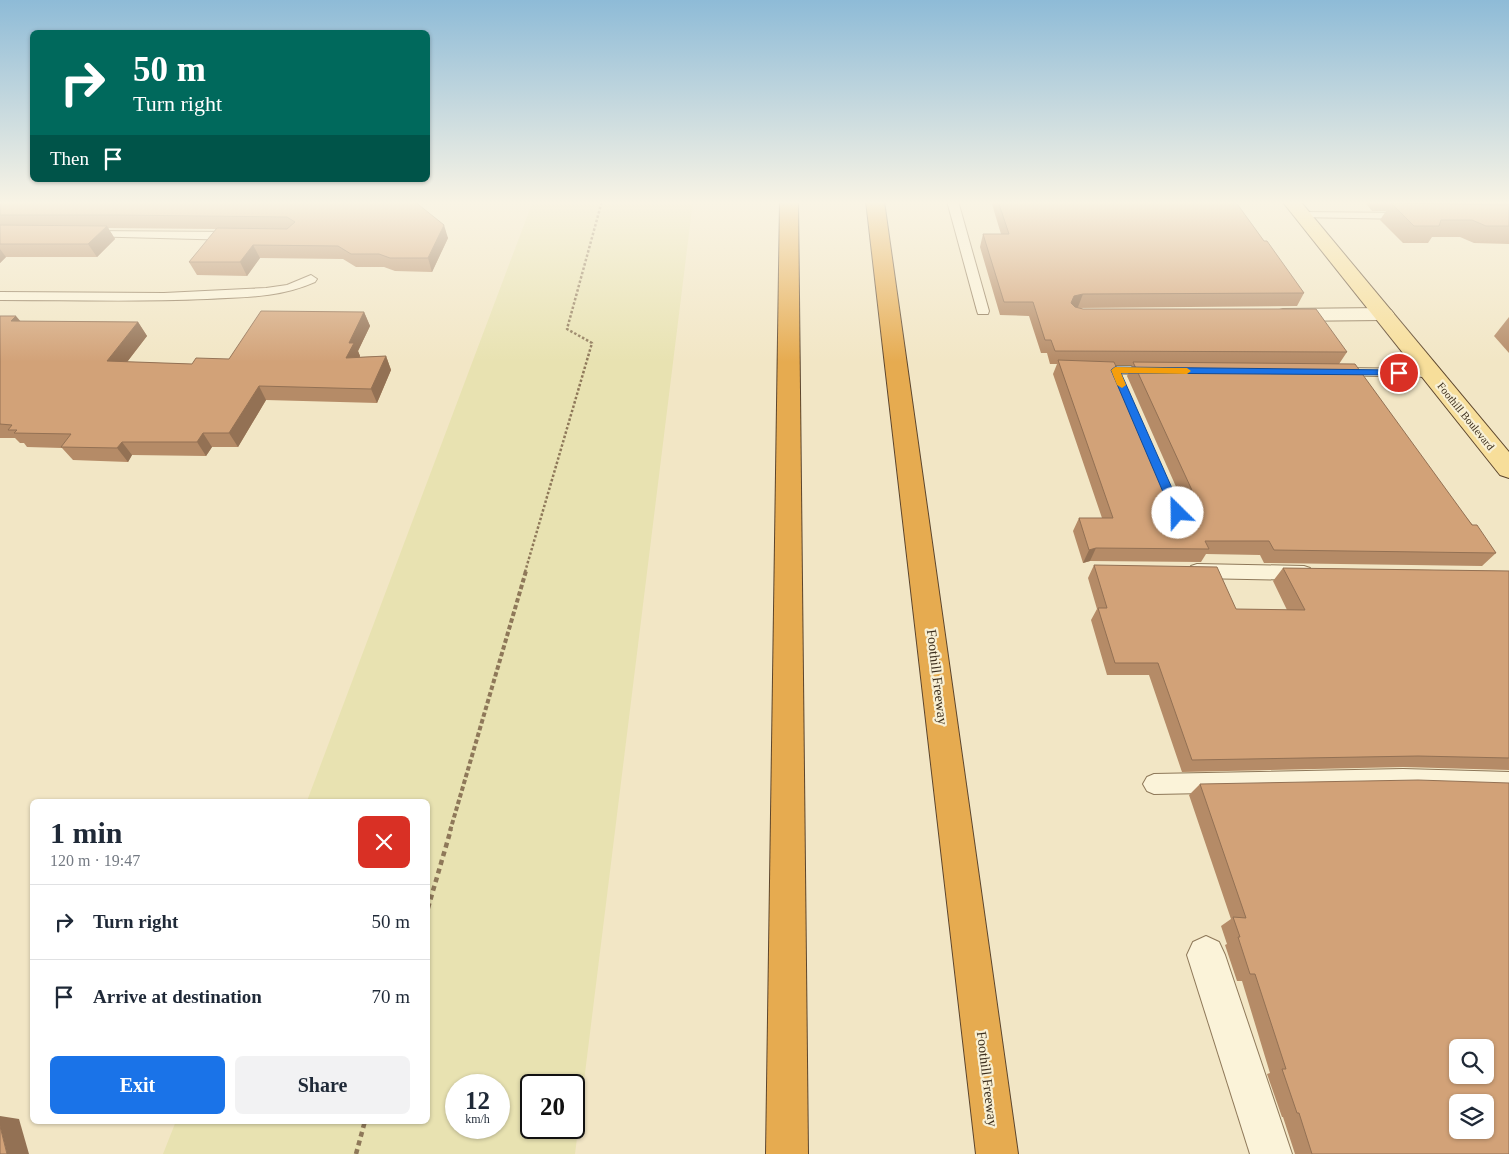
<!DOCTYPE html>
<html lang="en">
<head>
<meta charset="utf-8">
<style>
  :root { --surface:#fff; --page:#f2f2f3; --text:#1f2937; --muted:#747a83; --line:#e0e1e3; --accent:#1a73e8 }
  body { margin:0; font-family:"Times New Roman",serif; background:var(--page); color:var(--text); height:100vh; display:flex; flex-direction:column; font-size:19px; white-space:nowrap }
  * { box-sizing:border-box; margin:0 }
  p { font-size:16px; color:var(--muted) }
  .icon { flex:none; width:28px; height:28px; fill:none; stroke:currentColor; stroke-width:2; stroke-linecap:round; stroke-linejoin:round }
  .map { position:relative; flex:1; overflow:hidden }
  .drawer { position:absolute; left:30px; top:799px; width:400px; height:325px; display:flex; flex-direction:column; background:var(--surface); border-radius:8px; box-shadow:0 1px 4px #0004 }
  .drawer>* { flex:none }
  .hud { position:absolute; left:30px; top:30px; width:400px; height:152px; border-radius:8px; box-shadow:0 1px 4px #0004; background:#00695c; color:#fff; overflow:hidden }
  .controls { position:absolute; left:1449px; top:1039px; display:grid; gap:10px }
  .controls a { display:grid; place-items:center; width:45px; height:45px; border-radius:8px; background:var(--surface); box-shadow:0 1px 4px #0004; font-size:25px }
  .speed { position:absolute; left:445px; top:1074px; display:flex; gap:10px; font-size:25px; font-weight:700; text-align:center }
  .speed>* { display:grid; place-content:center; width:65px; height:65px; border-radius:50%; background:var(--surface); box-shadow:0 1px 4px #0004; line-height:1 }
  .speed small { font-size:12px; font-weight:400 }
  .speed .limit { border:2px solid #111; border-radius:8px; background:#fff; color:#111 }
  .pin { position:absolute; display:grid; place-items:center; width:42px; height:42px; color:#fff; margin:-21px; border:2px solid #fff; border-radius:50%; box-shadow:0 1px 5px #0007 }
  .me { position:absolute; width:55px; margin:-28px; rotate:337deg; stroke-linejoin:round; filter:drop-shadow(0 0 4px #0008) }
  .turn { display:flex; align-items:center; gap:18px; height:105px; padding:0 20px; font-size:22px }
  .turn .icon { width:65px; height:65px; stroke-width:2.5 }
  .turn b { display:block; font-size:35px; line-height:42px }
  .then { display:flex; align-items:center; height:48px; padding:0 20px; background:#0003; gap:10px; font-size:19px }
  .round { display:grid; place-items:center; flex:none; width:52px; height:52px; border-radius:8px; background:var(--page) }
  .overview { display:flex; align-items:center; justify-content:space-between; height:85px; padding:0 20px }
  h1 { font-size:30px; font-weight:800; line-height:38px }
  .primary-button { display:flex; gap:10px; margin-top:auto; padding:10px 20px }
  .primary-button a { flex:1; height:58px; border-radius:8px; background:var(--accent); color:#fff; font-size:20px; font-weight:800; line-height:58px; text-align:center }
  .primary-button a+a { background:var(--page); color:var(--text) }
  ul { padding:0; list-style:none }
  li { display:flex; align-items:center; gap:15px; height:75px; padding:0 20px; border-top:1px solid var(--line) }
  li div { flex:1 }
  li b { display:block; font-size:19px }
  li em { font-style:normal }
  .map>svg:first-child { display:block }
</style>
</head>
<body>
<div class="map">
<svg width="1509" height="1154" viewBox="0 0 1509 1154">
  <rect width="100%" height="100%" fill="#f2e6c5"/>
  <path fill="#e8e2b1" fill-rule="evenodd" d="M533 201H693L575 1154H163L176 1121H428V801H307ZM456 1085H499V1128H456ZM531 1085H574V1128H531Z"/>
  <g fill="none" stroke-linecap="round" stroke-linejoin="round">
    <g stroke="#8e7859" stroke-width="2">
      <g id="lane">
        <polygon points="947,201 958,201 989,311 988,314 978,314 977,311"/>
        <polygon points="1302,212 1407,213 1413,216 1407,219 1298,217 1296,215 1298,213"/>
        <polygon points="88,231 235,232 241,236 235,240 84,236 82,234"/>
        <path d="M311 275 317 279 315 282C278 298 246 297 207 299 138 302 69 300 0 300V292L164 293 266 288 287 285Z"/>
        <polygon points="1094,366 1153,366 1158,367 1160,370 1158,373 1153,374 1089,373 1087,370 1089,367"/>
        <polygon points="1337,368 1431,369 1436,370 1438,373 1436,376 1431,377 1332,375 1330,372 1332,369"/>
        <polygon points="1197,564 1304,566 1310,568 1313,573 1310,578 1304,580 1197,578 1191,576 1188,571 1191,566"/>
        <polygon points="1403,769 1509,772 1509,792 1403,789 1154,794 1147,791 1143,784 1147,777 1154,774"/>
      </g>
    </g>
    <g stroke="#8e7859" stroke-width="2">
      <g id="street">
        <polygon points="1384,308 1391,310 1394,314 1391,318 1384,320 1283,321 1276,319 1273,315 1276,311 1283,309"/>
        <polygon points="1206,936 1219,942 1225,955 1292,1154 1250,1154 1187,955 1193,942"/>
      </g>
    </g>
    <g stroke="#5c452d" stroke-width="2">
      <polygon id="primary" points="1282,201 1300,201 1509,452 1509,478 1500,475"/>
    </g>
    <g stroke="#5c452d" stroke-width="2">
      <g id="highway">
        <polygon points="780,201 798,201 808,1154 766,1154"/>
        <polygon points="866,201 884,201 1018,1154 976,1154"/>
      </g>
    </g>
    <polyline stroke="#8e7859" stroke-width="2.5" stroke-dasharray="2.5 2" stroke-linecap="butt" points="525,572 592,343 567,329 602,201"/>
    <polyline stroke="#8e7859" stroke-width="4" stroke-dasharray="4.5 2.5" stroke-linecap="butt" points="450,831 526,571"/>
    <g stroke="#8e7859" stroke-width="4.5" stroke-dasharray="5 4" stroke-linecap="butt">
      <polyline points="428,908 451,829"/>
      <polyline points="356,1154 365,1121"/>
    </g>
    <use href="#lane" fill="#fbf3d9" fill-rule="evenodd"/>
    <use href="#street" fill="#fbf3d9" fill-rule="evenodd"/>
    <use href="#primary" fill="#f7de9a" fill-rule="evenodd"/>
    <use href="#highway" fill="#e6ab50" fill-rule="evenodd"/>
  </g>
  <g fill="#b58b67" fill-rule="evenodd">
    <polygon points="414,201 448,238 432,272 395,271 384,267 356,267 343,259 260,258 247,276 197,275 189,262 216,229 108,228 115,239 97,257 6,257 0,263 0,202"/>
    <path d="M991 201H1235L1264 241 1304 293 1297 306 1076 308 1083 309 1347 352 1339 364 1496 553 1482 566 1264 563 1260 555 1206 554 1201 562 1090 561 1083 563 1073 531 1079 518H1102L1053 374 1057 364H1050L1047 353H1041L1029 316 1000 315 980 247 983 234H1001ZM1115 365H1132L1127 376 1185 507 1179 505 1176 500Z"/>
    <polygon points="1364,201 1509,201 1509,244 1474,243 1460,237 1432,237 1428,243 1403,243 1380,220 1386,211 1372,211"/>
    <polygon points="364,312 370,326 358,351 360,356 360,357 386,356 391,370 377,403 266,400 238,447 212,447 206,456 132,455 128,462 73,460 62,448 27,447 24,443 20,443 15,438 0,438 0,316 20,321 138,322 147,336 127,362 192,364 229,359"/>
    <polygon points="1509,317 1509,353 1494,336"/>
    <polygon points="1094,565 1236,609 1287,610 1273,581 1283,568 1509,571 1509,770 1403,767 1182,772 1149,675 1107,675 1091,620 1097,609 1088,578"/>
    <polygon points="1200,784 1509,1154 1295,1154 1283,1117 1282,1117 1267,1074 1270,1073 1242,981 1237,981 1225,945 1227,944 1221,926 1231,919 1189,795"/>
  </g>
  <g fill="#937154">
    <polygon points="444,225 448,238 432,272 428,258"/>
    <polygon points="107,226 115,239 97,257 88,244"/>
    <polygon points="253,245 260,258 247,276 240,262"/>
    <polygon points="0,249 6,257 0,263"/>
    <polygon points="1083,294 1078,307 1070,310 1071,303 1074,296"/>
    <polygon points="364,312 370,326 358,351 360,356 352,372 346,358 349,343"/>
    <polygon points="16,316 27,329 11,321"/>
    <polygon points="138,322 147,336 117,375 107,361"/>
    <polygon points="386,356 391,370 377,403 371,389"/>
    <polygon points="259,386 266,400 238,447 229,433"/>
    <polygon points="203,433 212,447 206,456 197,442"/>
    <polygon points="122,442 132,455 128,462 117,448"/>
    <polygon points="1096,548 1090,561 1083,563 1089,550"/>
    <polygon points="0,1116 19,1119 29,1154 7,1154 0,1126"/>
  </g>
  <g fill="#d2a278" stroke="#937154" fill-rule="evenodd">
    <polygon points="1,201 414,201 444,225 428,258 390,258 379,254 351,254 338,246 253,245 240,262 189,262 217,228 287,229 295,222 287,217 119,215 0,215 0,202"/>
    <polygon points="998,201 1235,201 1264,241 1267,241 1304,293 1083,294 1074,296 1071,303 1075,307 1083,309 1316,309 1347,352 1055,351 1051,340 1045,340 1033,302 1004,302 983,234 1009,234"/>
    <polygon points="1391,203 1509,205 1509,226 1486,226 1472,220 1441,220 1439,226 1414,226"/>
    <polygon points="0,225 107,226 88,244 0,244"/>
    <polygon points="261,311 364,312 349,343 354,343 346,358 386,356 371,389 259,386 229,433 203,433 197,442 122,442 117,448 61,447 71,434 14,433 17,430 8,430 12,425 0,424 0,316 16,316 11,321 138,322 107,361 192,364 196,358 229,359"/>
    <polygon points="1058,360 1114,362 1176,500 1179,505 1185,507 1193,505 1196,499 1133,362 1355,364 1472,525 1477,525 1496,553 1274,550 1269,541 1205,541 1209,549 1096,548 1089,550 1079,518 1113,518"/>
    <polygon points="1094,565 1217,567 1236,609 1305,610 1283,568 1509,571 1509,758 1418,756 1192,760 1158,663 1115,663 1098,608 1107,608"/>
    <path d="M1418 780 1509 783V1154H1312L1299 1113H1297L1282 1069H1286L1255 974H1250L1238 937H1240L1233 917 1246 918 1200 784ZM1458 1048H1485V1075H1458ZM1458 1102H1485V1130H1458Z"/>
    <polygon points="0,1126 7,1154 0,1154"/>
  </g>
  <linearGradient id="sky" x2="0" y2="1"><stop stop-color="#8ebbd7"/><stop offset="0.56" stop-color="#f9f4e5"/><stop offset="1" stop-color="#f9f4e5" stop-opacity="0"/></linearGradient>
  <rect width="1509" height="362" fill="url(#sky)"/>
  <polygon fill="#1a73e8" stroke="#114b97" points="1115,367 1399,370 1404,373 1399,375 1121,373 1183,513 1178,517 1172,513 1111,370"/>
  <polygon fill="#f59e0b" points="1115,367 1187,368 1191,371 1187,374 1121,373 1126,385 1122,388 1117,385 1111,370"/>
  <g text-anchor="middle" dominant-baseline="central" stroke-width="4.5" stroke-linejoin="round" paint-order="stroke">
    <g font-size="11" fill="#3d2f1e" stroke="#f8f0d5">
      <text transform="translate(1466 416) rotate(51)">Foothill Boulevard</text>
    </g>
    <g font-size="14" fill="#3d2f1e" stroke="#f8f0d5">
      <text transform="translate(937 677) rotate(83)">Foothill Freeway</text>
      <text transform="translate(987 1079) rotate(83)">Foothill Freeway</text>
    </g>
  </g>
</svg>
<div class="controls">
<a><svg class="icon" aria-label="search" viewBox="0 0 24 24"><circle cx="10" cy="10" r="6"/><path d="M15 15l6 6"/></svg></a>
<a><svg class="icon" aria-label="layers" viewBox="0 0 24 24"><path d="M12 4l9 5-9 5-9-5zM3 14l9 5 9-5"/></svg></a>
</div>
<div class="speed"><div>12<small>km/h</small></div><div class="limit">20</div></div>
<div class="pin" style="left:1399px;top:373px;background:#d93025"><svg class="icon" aria-label="arrive" viewBox="0 0 24 24"><path d="M6 21V4h12l-3 4 3 4H6"/></svg></div>
<svg class="me" style="left:1178px;top:513px" viewBox="-20 -20 40 40"><circle r="19" fill="#fff"/><path d="M0-13L10 11 0 6-10 11z" fill="#1a73e8"/></svg>
<div class="hud">
<div class="turn"><svg class="icon" aria-label="right" viewBox="0 0 24 24"><path d="M7 20v-9h11M14 6l5 5-5 5"/></svg><div><b>50 m</b>Turn right</div></div>
<div class="then">Then<svg class="icon" aria-label="arrive" viewBox="0 0 24 24"><path d="M6 21V4h12l-3 4 3 4H6"/></svg></div>
</div>
<section class="drawer">
<div class="overview"><div><h1>1 min</h1><p>120 m · 19:47</p></div><a class="round" style="background:#d93025;color:#fff"><svg class="icon" aria-label="close" viewBox="0 0 24 24"><path d="M6 6l12 12M18 6L6 18"/></svg></a></div>
<ul>
<li><svg class="icon" aria-label="right" viewBox="0 0 24 24"><path d="M7 20v-9h11M14 6l5 5-5 5"/></svg><div><b>Turn right</b></div><em>50 m</em></li>
<li><svg class="icon" aria-label="arrive" viewBox="0 0 24 24"><path d="M6 21V4h12l-3 4 3 4H6"/></svg><div><b>Arrive at destination</b></div><em>70 m</em></li>
</ul>
<div class="primary-button"><a>Exit</a><a>Share</a></div>
</section>
</div>
</body>
</html>
